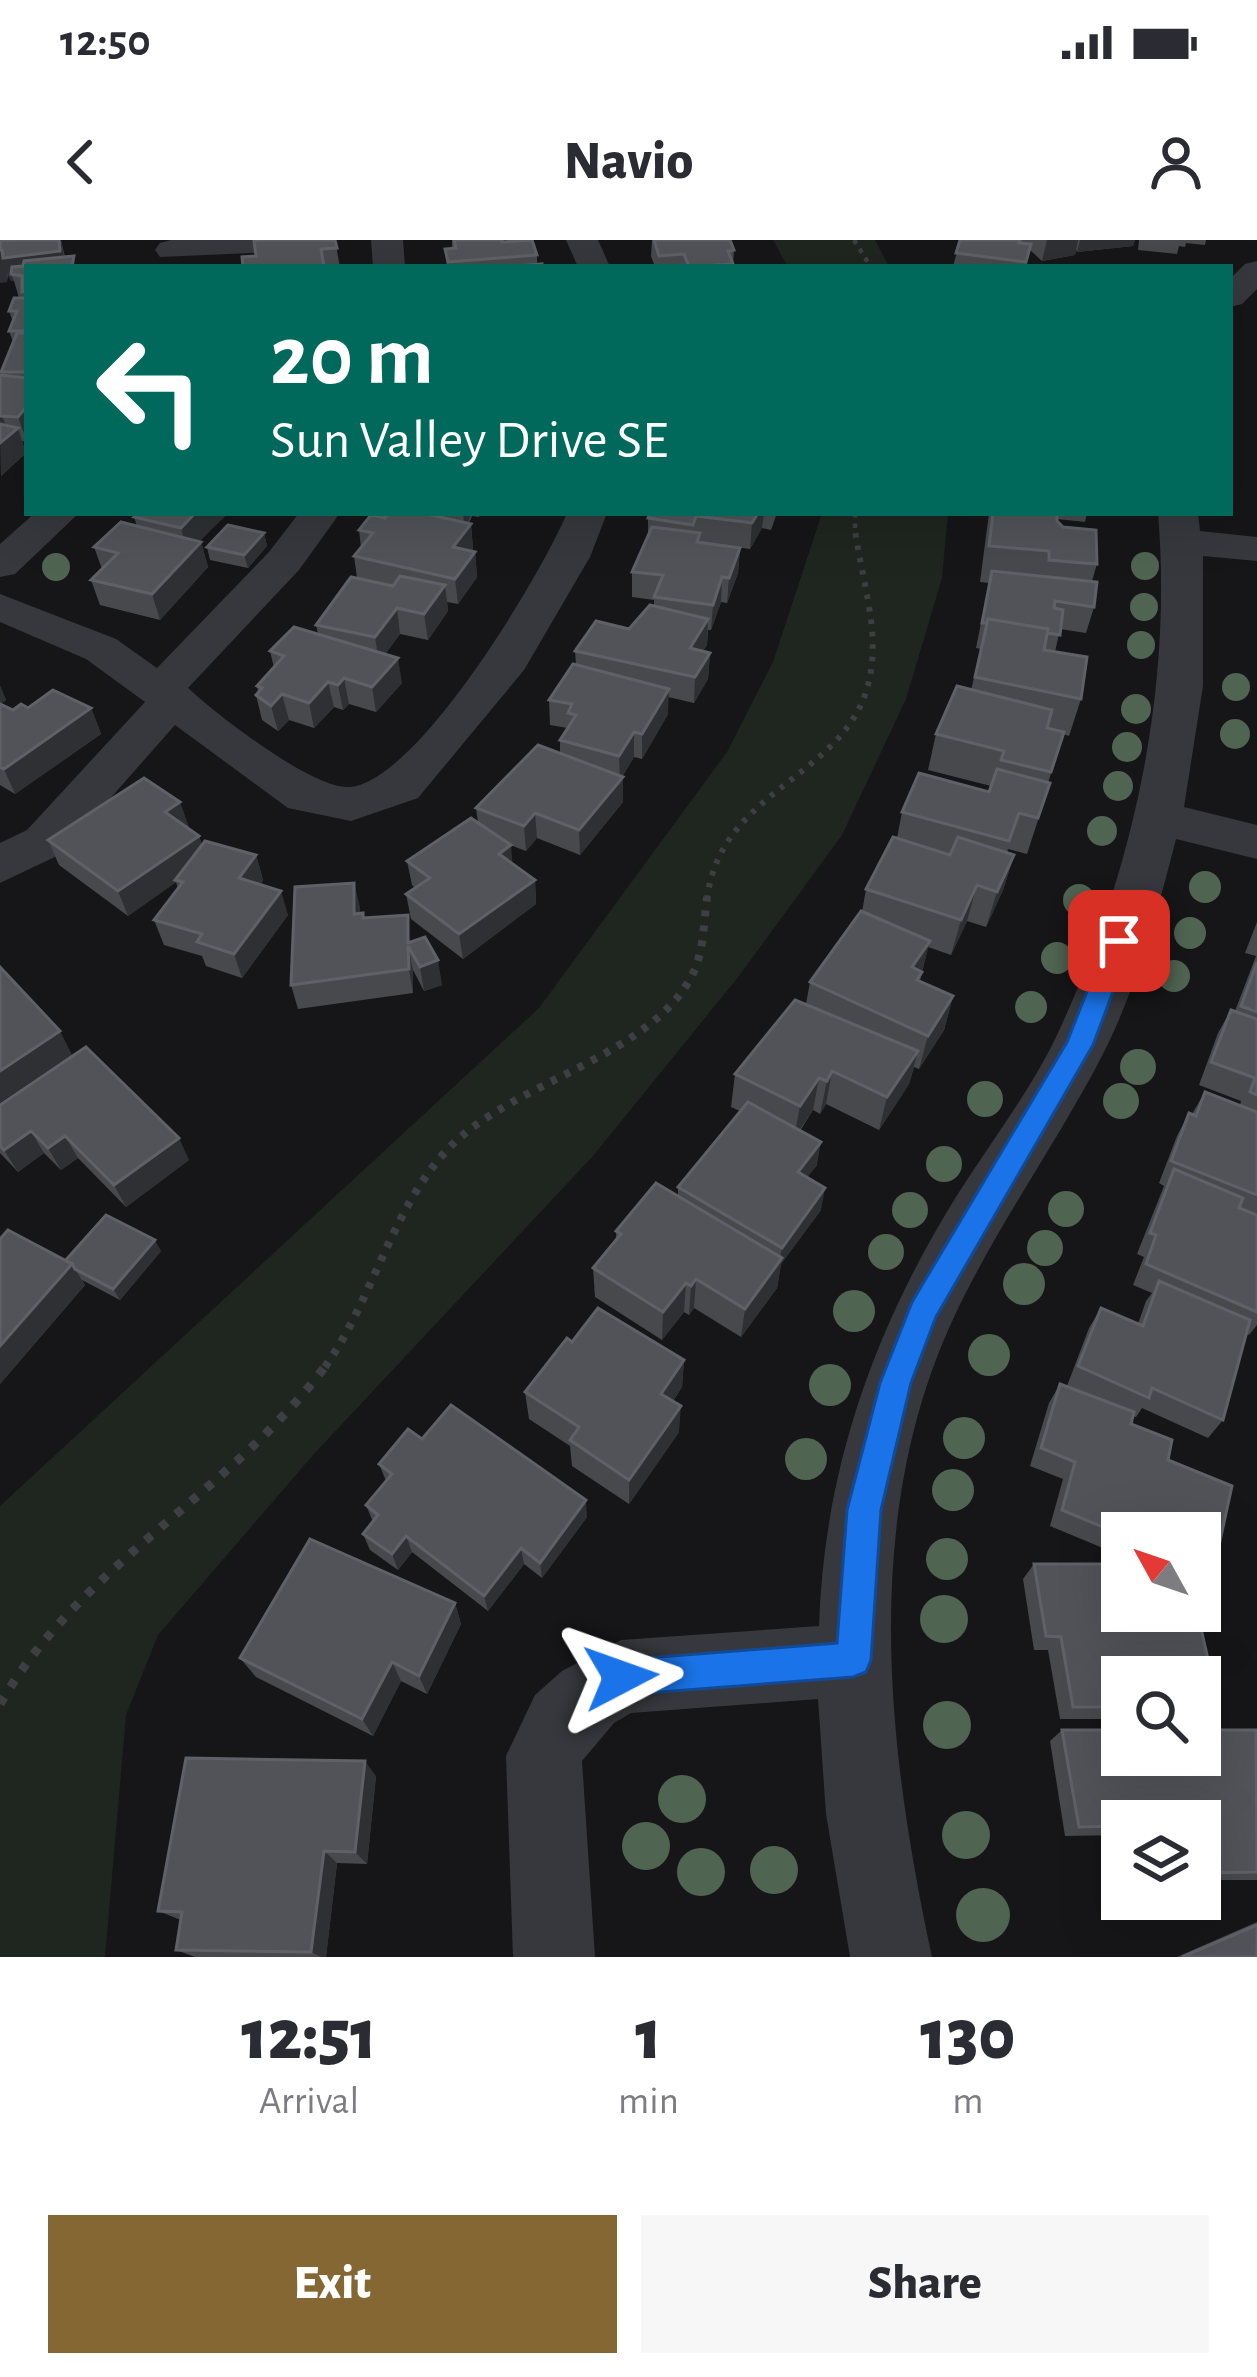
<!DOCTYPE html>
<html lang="en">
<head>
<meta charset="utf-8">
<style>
  :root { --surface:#fff; --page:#f7f7f7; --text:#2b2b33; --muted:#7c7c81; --accent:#856733 }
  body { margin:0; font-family:"Alegreya Sans",sans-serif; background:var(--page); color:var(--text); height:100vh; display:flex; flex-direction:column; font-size:45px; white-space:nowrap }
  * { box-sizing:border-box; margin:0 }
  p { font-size:39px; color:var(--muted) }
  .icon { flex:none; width:66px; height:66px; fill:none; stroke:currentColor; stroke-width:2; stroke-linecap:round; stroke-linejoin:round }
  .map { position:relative; height:1717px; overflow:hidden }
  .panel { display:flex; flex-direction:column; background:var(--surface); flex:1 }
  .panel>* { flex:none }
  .banner { position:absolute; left:24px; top:24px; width:1209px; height:252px; border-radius:0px; box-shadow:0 12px 48px #0002; background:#00695c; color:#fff; overflow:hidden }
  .needle { width:78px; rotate:310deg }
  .controls { position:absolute; left:1101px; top:1272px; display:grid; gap:24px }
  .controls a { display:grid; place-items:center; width:120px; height:120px; border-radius:0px; background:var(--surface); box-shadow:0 12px 48px #0002; font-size:60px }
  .pin { position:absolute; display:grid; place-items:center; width:102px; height:102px; color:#fff; margin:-51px; border-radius:24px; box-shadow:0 6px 18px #0006 }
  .me { position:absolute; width:132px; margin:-66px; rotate:86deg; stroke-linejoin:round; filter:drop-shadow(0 0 9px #0008) }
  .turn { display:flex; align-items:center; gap:42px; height:252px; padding:0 48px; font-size:54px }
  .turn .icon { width:156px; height:156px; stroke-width:2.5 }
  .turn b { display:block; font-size:84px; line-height:102px }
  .eta { display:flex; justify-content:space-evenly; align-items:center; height:204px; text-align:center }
  .eta b { font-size:72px; font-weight:800; line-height:84px }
  .button { display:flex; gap:24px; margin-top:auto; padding:24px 48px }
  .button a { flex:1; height:138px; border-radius:0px; background:var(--accent); color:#fff; font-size:48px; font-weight:800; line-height:138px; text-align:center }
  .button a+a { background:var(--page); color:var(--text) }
  .status { display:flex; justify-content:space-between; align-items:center; height:84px; padding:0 60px; background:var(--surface); direction:ltr }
  .status svg { height:33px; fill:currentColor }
  header { display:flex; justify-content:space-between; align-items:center; height:156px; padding:0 48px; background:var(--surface); font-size:54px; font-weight:800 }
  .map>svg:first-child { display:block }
</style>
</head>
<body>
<div class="status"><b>12:50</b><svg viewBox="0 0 49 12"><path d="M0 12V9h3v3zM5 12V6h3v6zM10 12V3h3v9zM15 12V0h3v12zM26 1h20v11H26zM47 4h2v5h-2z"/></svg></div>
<header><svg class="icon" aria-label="back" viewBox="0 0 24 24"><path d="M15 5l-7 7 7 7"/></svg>Navio<svg class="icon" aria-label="person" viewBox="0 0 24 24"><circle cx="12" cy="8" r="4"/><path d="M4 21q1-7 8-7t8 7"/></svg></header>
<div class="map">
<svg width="1257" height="1717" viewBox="0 0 1257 1717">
  <rect width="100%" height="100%" fill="#161618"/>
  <g fill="#1e261f">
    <polygon points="773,0 875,0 889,27 788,27"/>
    <polygon points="822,273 948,273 942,338 906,459 842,595 739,736 593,916 314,1214 158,1395 126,1475 105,1717 0,1717 0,1266 539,768 727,512 773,422"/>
  </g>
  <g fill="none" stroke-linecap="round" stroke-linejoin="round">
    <g stroke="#3d3f44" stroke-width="4.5" stroke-dasharray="4.5 6" stroke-linecap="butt">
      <polyline points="854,0 871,27"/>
      <polyline points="855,273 855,292"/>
    </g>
    <path stroke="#3d3f44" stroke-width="6" stroke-dasharray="4.5 8" stroke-linecap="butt" d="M707 660C719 550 844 538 868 445 882 393 861 339 855 289"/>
    <path stroke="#3d3f44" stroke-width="8" stroke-dasharray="6 9" stroke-linecap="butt" d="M325 1127C373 1059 390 973 446 911 510 841 657 817 695 729 704 706 704 681 707 657"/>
    <path stroke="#3d3f44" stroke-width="9" stroke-dasharray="8 12" stroke-linecap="butt" d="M0 1464C80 1325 232 1252 327 1124"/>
    <g fill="#37383d" fill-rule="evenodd">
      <polygon points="171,0 335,0 319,10 160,17 155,10 160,3"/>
      <polygon points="371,0 403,0 405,27 373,27"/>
      <polygon points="566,0 598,0 610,27 578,27"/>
      <polygon points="1257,21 1257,49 1242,64 1230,67 1230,39 1245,24"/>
      <polygon points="35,273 79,273 15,334 0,337 0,304"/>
      <path d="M299 273H340L299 330 188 448C216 474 313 550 350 547 418 541 541 335 567 273H607L590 317 524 430 418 558 351 581 288 568 175 485 61 614 0 643V603L27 590 145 462 86 419 0 382V354L116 399 157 428 269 312Z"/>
      <path d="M1158 273H1198L1200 291 1257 297V321L1203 316V446L1184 567 1257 585V619L1176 599C1158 670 1136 749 1103 814 1057 903 998 984 955 1075 860 1276 887 1507 932 1717H850L826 1574 818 1459 631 1473 614 1483 582 1521 595 1717H513L506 1516 535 1455 562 1431 621 1400 819 1386C824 1230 874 1089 956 957 989 904 1030 852 1057 795 1133 633 1173 451 1158 273Z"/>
    </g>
  </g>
  <g fill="#506452">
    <circle cx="1145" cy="326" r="14"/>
    <circle cx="56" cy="327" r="14"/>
    <circle cx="1144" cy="367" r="14"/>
    <circle cx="1141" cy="405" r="14"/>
    <circle cx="1236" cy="447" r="14"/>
    <circle cx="1136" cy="469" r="15"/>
    <circle cx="1235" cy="494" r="15"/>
    <circle cx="1127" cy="507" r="15"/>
    <circle cx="1118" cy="546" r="15"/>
    <circle cx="1102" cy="591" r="15"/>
    <circle cx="1205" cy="647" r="16"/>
    <circle cx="1079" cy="660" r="16"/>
    <circle cx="1190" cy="693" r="16"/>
    <circle cx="1057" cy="718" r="16"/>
    <circle cx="1174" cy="736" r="16"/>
    <circle cx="1031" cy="767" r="16"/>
    <circle cx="1138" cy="827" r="18"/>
    <circle cx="985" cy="859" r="18"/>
    <circle cx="1121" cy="861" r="18"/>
    <circle cx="944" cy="924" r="18"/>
    <circle cx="1066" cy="969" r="18"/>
    <circle cx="910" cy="970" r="18"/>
    <circle cx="1045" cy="1008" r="18"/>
    <circle cx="886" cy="1012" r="18"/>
    <circle cx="1024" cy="1044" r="21"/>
    <circle cx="854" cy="1071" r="21"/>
    <circle cx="989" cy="1115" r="21"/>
    <circle cx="830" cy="1145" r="21"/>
    <circle cx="964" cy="1198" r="21"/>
    <circle cx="806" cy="1219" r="21"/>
    <circle cx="953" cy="1250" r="21"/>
    <circle cx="947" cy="1319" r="21"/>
    <circle cx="944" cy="1379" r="24"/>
    <circle cx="947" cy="1485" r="24"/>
    <circle cx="682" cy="1559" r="24"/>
    <circle cx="966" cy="1595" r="24"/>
    <circle cx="646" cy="1606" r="24"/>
    <circle cx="774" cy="1630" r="24"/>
    <circle cx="701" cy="1632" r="24"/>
    <circle cx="983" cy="1675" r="27"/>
  </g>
  <g fill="#47494d">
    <polygon points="0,0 61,0 65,17 27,27 27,202 22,201 26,213 1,236 0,135 2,135 1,132 13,102 9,91 13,82 9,71 19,58 14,41 11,41 8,34 7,42"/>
    <polygon points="335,0 340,27 243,27 256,16"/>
    <polygon points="452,0 502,0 537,15 537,25 542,27 447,27 445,9 452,9"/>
    <polygon points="652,0 730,0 734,10 733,27 655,27 651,16"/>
    <polygon points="960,0 1135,0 1133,6 1077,12 1076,10 1075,15 1042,21 1030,10 1026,27 953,27"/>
    <polygon points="1139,0 1206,0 1205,5 1186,3 1185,7 1179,6 1177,14 1138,10"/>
    <polygon points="138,273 228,273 199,301 201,302 208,327 160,380 100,365 91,340 102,329 94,307 137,286 134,277"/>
    <polygon points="389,273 481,273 479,277 472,276 469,283 471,284 473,309 472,311 475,312 477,337 458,364 447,362 448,371 428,400 400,394 385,414 402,443 376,472 349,464 343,470 334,467 314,488 289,480 278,491 262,480 256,455 258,452 257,446 274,428 270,411 318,394 316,385 357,338 354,316 361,307 359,290 385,278"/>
    <polygon points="650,273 777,273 771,290 762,288 750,309 699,302 740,308 738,333 727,363 721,362 711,390 708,390 707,405 703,411 710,413 708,439 694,463 668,457 668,474 642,519 634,517 622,537 623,562 580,615 537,598 526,611 510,605 512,624 535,640 536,664 463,719 411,679 406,654 415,648 412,645 407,621 478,582 476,568 560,514 560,500 567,488 550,485 549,460 576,425 575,411 629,389 654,366 654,360 632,357 632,332 648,296 648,278"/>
    <polygon points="989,273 1087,273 1085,282 1057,279 1097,324 1092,341 1094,367 1086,393 1060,389 1055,412 1081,459 1069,496 1063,494 1048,543 1050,543 1027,614 1008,609 1007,613 1014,615 1003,650 986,687 967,681 951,715 928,707 920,741 953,756 944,790 919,829 914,827 909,844 879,890 826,864 820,874 813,870 800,891 817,925 807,937 821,970 781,1024 777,1048 741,1097 694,1068 689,1075 684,1072 662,1100 595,1057 593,1028 616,1000 616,991 678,957 678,947 740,871 731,867 735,834 806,764 810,742 862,672 866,649 897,598 902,572 989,552 991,546 928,530 936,494 971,450 981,409 976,408 989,343 980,342"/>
    <polygon points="264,293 267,306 248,328 210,320 207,307"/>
    <polygon points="0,446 6,460 0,464 13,470 28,468 91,468 101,494 15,554 0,545"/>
    <polygon points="189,587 187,588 199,596 202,605 256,615 263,640 260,645 288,675 242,738 206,726 202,716 164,705 154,680 178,649 176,642 128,676 59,625 48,600"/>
    <polygon points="354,643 360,673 364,678 412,702 442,745 424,751 413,730 413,753 298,769 291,745"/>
    <polygon points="1257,682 1257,1085 1249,1095 1246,1094 1223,1180 1208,1198 1142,1168 1136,1177 1133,1176 1131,1184 1172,1200 1168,1220 1232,1246 1213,1333 1200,1345 1200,1293 1122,1293 1122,1316 1050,1286 1063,1239 1030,1226 1049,1163 1060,1144 1082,1152 1067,1146 1089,1088 1101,1068 1138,1084 1146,1061 1152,1053 1133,1045 1144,1017 1137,1014 1164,946 1159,943 1177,896 1189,873 1192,874 1205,852 1240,865 1241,861 1199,845 1218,793 1231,770 1235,771 1256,716 1245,713"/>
    <polygon points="0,865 189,920 126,967 78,918 61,930 44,913 18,932 0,913"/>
    <polygon points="0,999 65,1021 161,1011 120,1060 82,1040 85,1045 0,1144"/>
    <polygon points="572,1102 684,1120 682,1147 673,1161 679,1192 629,1264 572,1226 570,1206 529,1179 525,1152"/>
    <polygon points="422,1199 587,1277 542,1338 524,1324 488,1371 412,1312 398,1330 370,1310 363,1294 373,1282 366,1265 386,1241 379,1224"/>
    <polygon points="1034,1324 1122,1324 1122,1371 1197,1371 1219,1467 1200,1479 1200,1437 1122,1437 1122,1479 1060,1479 1048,1410 1034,1410 1023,1339"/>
    <polygon points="455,1363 461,1384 427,1454 401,1441 373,1496 256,1437 240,1418"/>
    <polygon points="1062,1490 1257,1494 1257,1640 1200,1640 1200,1581 1122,1581 1122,1595 1065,1596 1050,1501"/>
    <polygon points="376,1536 367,1624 337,1623 326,1717 195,1717 176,1710 181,1680 158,1671"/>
    <polygon points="1257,1682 1257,1717 1177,1717"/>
  </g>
  <g fill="#2f3033">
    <polygon points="0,0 61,0 66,27 22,36 11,34 14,41 11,41 7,34 7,42 0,43"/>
    <polygon points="1047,0 1078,0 1075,15 1042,21"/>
    <polygon points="1080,0 1135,0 1133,6 1077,12"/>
    <polygon points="27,166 27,202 18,177"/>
    <polygon points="2,175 9,195 18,188 26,213 1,236 0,176"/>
    <polygon points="195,273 228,273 188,313 181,288"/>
    <polygon points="463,273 471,273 466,290 471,284 473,309 456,332 453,307 465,291"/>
    <polygon points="758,273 764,273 762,288 750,309 752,283"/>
    <polygon points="264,293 267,306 248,328 244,315"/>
    <polygon points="201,302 208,327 160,380 152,354"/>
    <polygon points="740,308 738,333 727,363 729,338"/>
    <polygon points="475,312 477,337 458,364 455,339"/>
    <polygon points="722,337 721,362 711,390 713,365"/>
    <polygon points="445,345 448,371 428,400 424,374"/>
    <polygon points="397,368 400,394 379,423 375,397"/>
    <polygon points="708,379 707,405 689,434 690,408"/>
    <polygon points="710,413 708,439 694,463 695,437"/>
    <polygon points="398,418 402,443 376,472 372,447"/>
    <polygon points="344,438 349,464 343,470 338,445"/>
    <polygon points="328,442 334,467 314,488 309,463"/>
    <polygon points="0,446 6,460 0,464"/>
    <polygon points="669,449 668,474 642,519 642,494"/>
    <polygon points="282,454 289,480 278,491 271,466"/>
    <polygon points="91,468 101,494 15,554 4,529"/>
    <polygon points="634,492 634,517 620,540 623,537 623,562 580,615 579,590 620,541 619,516"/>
    <polygon points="180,562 189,587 174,597 165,572"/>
    <polygon points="535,573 537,598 526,611 524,586"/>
    <polygon points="199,596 207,620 175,640 176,642 128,676 118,651"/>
    <polygon points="511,605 513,630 499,614"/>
    <polygon points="256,615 263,640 246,663 239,638"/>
    <polygon points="1014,615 1003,650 986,687 997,652"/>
    <polygon points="535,640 536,664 463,719 459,694"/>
    <polygon points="354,643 360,667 360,698 354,674"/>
    <polygon points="977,645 967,681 951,715 961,680"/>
    <polygon points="281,651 288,675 242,738 234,714"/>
    <polygon points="930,701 913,766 912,727"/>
    <polygon points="408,706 413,730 413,753 409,729"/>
    <polygon points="438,720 442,745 424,751 420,727"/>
    <polygon points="953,756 944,790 919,829 928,796"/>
    <polygon points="60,791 72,815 0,863 0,831"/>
    <polygon points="918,811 909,844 879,890 887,857"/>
    <polygon points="832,831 826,864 820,874 827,841"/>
    <polygon points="819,838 813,870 794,898 800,866"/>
    <polygon points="31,891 44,913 18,932 4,910"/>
    <polygon points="65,896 78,918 61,930 48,908"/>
    <polygon points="179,898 189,920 126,967 114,945"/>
    <polygon points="821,902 817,925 794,954 798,932"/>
    <polygon points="825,948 821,970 781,1024 777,1048 741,1097 745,1069 779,1022 782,1008"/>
    <polygon points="155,1000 161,1011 120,1060 113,1049"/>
    <polygon points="72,1024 85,1045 0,1144 0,1106"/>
    <polygon points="696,1039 694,1068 689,1075 691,1046"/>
    <polygon points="686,1043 684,1072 662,1100 663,1072"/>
    <polygon points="684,1120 682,1147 660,1180 661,1154"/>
    <polygon points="681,1166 679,1192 629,1264 629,1240"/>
    <polygon points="586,1260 587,1277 542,1338 540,1323"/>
    <polygon points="406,1296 412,1312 398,1330 392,1314"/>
    <polygon points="521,1308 524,1324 488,1371 484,1356"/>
    <polygon points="455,1363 461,1384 427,1454 419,1436"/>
    <polygon points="392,1422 401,1441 373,1496 362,1479"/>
    <polygon points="365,1521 376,1536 367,1624 355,1612"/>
    <polygon points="324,1611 337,1623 326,1717 321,1717 311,1712"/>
  </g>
  <g fill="#525359" stroke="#5f6168" stroke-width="3">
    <polygon points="0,0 59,0 60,11 3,18 2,10 0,10"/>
    <polygon points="260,0 335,0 337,8 321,9 324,27 243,27 242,17 256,16 254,1"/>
    <polygon points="454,0 502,0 502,2 532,0 537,15 448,22 445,9 456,8"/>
    <polygon points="654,0 730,0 734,10 728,11 733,24 689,27 684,14 659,16"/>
    <polygon points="960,0 1020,0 1019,3 1031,4 1026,22 956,13"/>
    <polygon points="74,16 72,27 27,27 27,51 22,52 22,36 11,34 12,27 23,26 24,21"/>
    <polygon points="542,24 542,27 505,27"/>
    <polygon points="14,58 27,58 27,91 9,91 17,71 9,71"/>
    <polygon points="17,93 27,93 27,132 1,132"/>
    <polygon points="0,135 27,138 27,166 18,177 0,176"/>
    <polygon points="0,184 18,188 0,203"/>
    <polygon points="138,273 195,273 181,288 134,277"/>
    <polygon points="389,273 422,273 471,284 453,307 475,312 455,339 354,316 373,293 359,290 371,275 385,278"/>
    <polygon points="650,273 758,273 752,283 696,276 693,285 648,278"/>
    <polygon points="993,273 1057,273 1057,281 1063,287 1096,290 1097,324 1049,320 1049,311 989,306"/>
    <polygon points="121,282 201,302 152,354 91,340 118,313 94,307"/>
    <polygon points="228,285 264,293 244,315 207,307"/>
    <polygon points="652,287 700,293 697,302 740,308 729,338 722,337 713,365 654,357 663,335 632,332"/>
    <polygon points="992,331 1097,342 1094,367 1055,361 1054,368 1063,370 1060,395 1047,393 1048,389 988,379 987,383 982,383"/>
    <polygon points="400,336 445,345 424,374 397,368 375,397 316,385 351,337 393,346"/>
    <polygon points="650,365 708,379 690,408 710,413 695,437 575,411 596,381 629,389"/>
    <polygon points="988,379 1048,389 1044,410 1087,417 1081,459 975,437"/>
    <polygon points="294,387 398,418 372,447 344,438 338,445 328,442 309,463 282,454 271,466 256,455 262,448 257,446 284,416 270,411"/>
    <polygon points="573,424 669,449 642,494 634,492 619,516 560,500 576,475 568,473 572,464 549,460"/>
    <polygon points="957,446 1052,470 1047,488 1064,492 1051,532 1001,520 1004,511 936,494"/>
    <polygon points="53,450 91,468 4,529 0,527 0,464 13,470 21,464 28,468"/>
    <polygon points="538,505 623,537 579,590 535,573 524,586 476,568"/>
    <polygon points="997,529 1050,543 1038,578 1019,573 1009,601 902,572 919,533 989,552"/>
    <polygon points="144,538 180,562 165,572 199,596 118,651 48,600"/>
    <polygon points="471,578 511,605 499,614 535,640 459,694 406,654 430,638 407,621"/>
    <polygon points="893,597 950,615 958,597 1014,615 997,652 977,645 961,680 866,649"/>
    <polygon points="205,601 256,615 239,638 281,651 234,714 197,702 202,694 154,680 183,642 175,640"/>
    <polygon points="354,643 354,674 363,673 363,678 408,675 408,703 425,697 438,720 420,727 408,706 409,729 291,745 295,647"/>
    <polygon points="861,671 930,701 912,727 922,732 917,740 953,756 928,796 810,742"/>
    <polygon points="1257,722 1257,772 1241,766"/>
    <polygon points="0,727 60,791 0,831"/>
    <polygon points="795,760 918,811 887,857 832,831 827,841 819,838 800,866 735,834"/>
    <polygon points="1231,770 1257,779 1257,855 1250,852 1255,838 1211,822"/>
    <polygon points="86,807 179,898 114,945 65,896 48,908 31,891 4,910 0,906 0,865"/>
    <polygon points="1205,852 1257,872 1257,955 1171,921 1189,873 1196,876"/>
    <polygon points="748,862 821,902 798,932 825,948 782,1008 678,947"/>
    <polygon points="1174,929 1243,958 1239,968 1257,975 1257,1072 1146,1024 1156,995 1150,993"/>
    <polygon points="656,943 782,1018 745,1069 696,1039 691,1046 686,1043 663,1072 593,1028 621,994 616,991"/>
    <polygon points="106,975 155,1000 113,1049 75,1029 72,1024 65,1021"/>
    <polygon points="8,990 72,1024 0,1106 0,999"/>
    <polygon points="1159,1041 1250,1080 1223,1180 1152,1148 1149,1158 1078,1126 1101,1068 1143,1086"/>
    <polygon points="598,1068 684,1120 661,1154 681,1166 629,1240 570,1200 579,1187 525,1152 567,1098 572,1102"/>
    <polygon points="1060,1144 1134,1172 1131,1184 1172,1200 1168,1220 1232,1246 1213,1333 1200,1327 1200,1293 1122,1293 1122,1295 1062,1270 1075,1222 1041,1208"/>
    <polygon points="451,1165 586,1260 540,1323 521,1308 484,1356 406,1296 392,1314 363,1294 378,1275 366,1265 392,1234 379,1224 408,1189 422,1199"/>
    <polygon points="310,1299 455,1363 419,1436 392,1422 362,1479 240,1418"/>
    <polygon points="1034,1324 1122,1324 1122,1371 1197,1371 1219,1467 1200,1467 1200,1437 1122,1437 1122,1467 1073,1467 1061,1397 1046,1396"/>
    <polygon points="1062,1490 1122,1490 1122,1515 1200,1515 1200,1490 1256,1490 1257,1632 1200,1633 1200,1581 1122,1581 1122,1586 1079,1587"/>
    <polygon points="186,1518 365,1521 355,1612 324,1611 311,1712 176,1710 182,1672 158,1671"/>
    <polygon points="1257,1685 1257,1717 1182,1717"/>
  </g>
  <polygon fill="#1a73e8" stroke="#114b97" stroke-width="3" points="1119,692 1132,701 1093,805 936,1077 911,1143 881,1270 871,1420 866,1432 853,1437 621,1455 608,1450 603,1437 608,1425 621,1420 837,1403 847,1270 880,1143 912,1062 1067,802 1107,701"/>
</svg>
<div class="controls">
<a><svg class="needle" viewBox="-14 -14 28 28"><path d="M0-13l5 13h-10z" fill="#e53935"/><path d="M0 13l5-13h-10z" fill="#7c7c81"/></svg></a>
<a><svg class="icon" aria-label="search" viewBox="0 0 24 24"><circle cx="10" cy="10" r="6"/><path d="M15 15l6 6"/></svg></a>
<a><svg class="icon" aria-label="layers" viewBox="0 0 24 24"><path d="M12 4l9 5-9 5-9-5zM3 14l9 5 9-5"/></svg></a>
</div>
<div class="pin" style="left:1119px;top:701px;background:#d93025"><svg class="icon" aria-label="arrive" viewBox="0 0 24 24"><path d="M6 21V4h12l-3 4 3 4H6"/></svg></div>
<svg class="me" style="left:621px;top:1437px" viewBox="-20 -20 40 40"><path d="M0-17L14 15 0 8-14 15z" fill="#1a73e8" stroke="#fff" stroke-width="4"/></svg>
<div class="banner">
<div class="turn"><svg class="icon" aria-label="left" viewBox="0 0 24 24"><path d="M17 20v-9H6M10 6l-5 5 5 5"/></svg><div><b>20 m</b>Sun Valley Drive SE</div></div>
</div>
</div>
<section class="panel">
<div class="eta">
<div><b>12:51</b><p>Arrival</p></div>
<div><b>1</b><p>min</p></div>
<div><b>130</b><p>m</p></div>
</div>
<div class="button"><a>Exit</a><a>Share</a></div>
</section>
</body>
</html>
